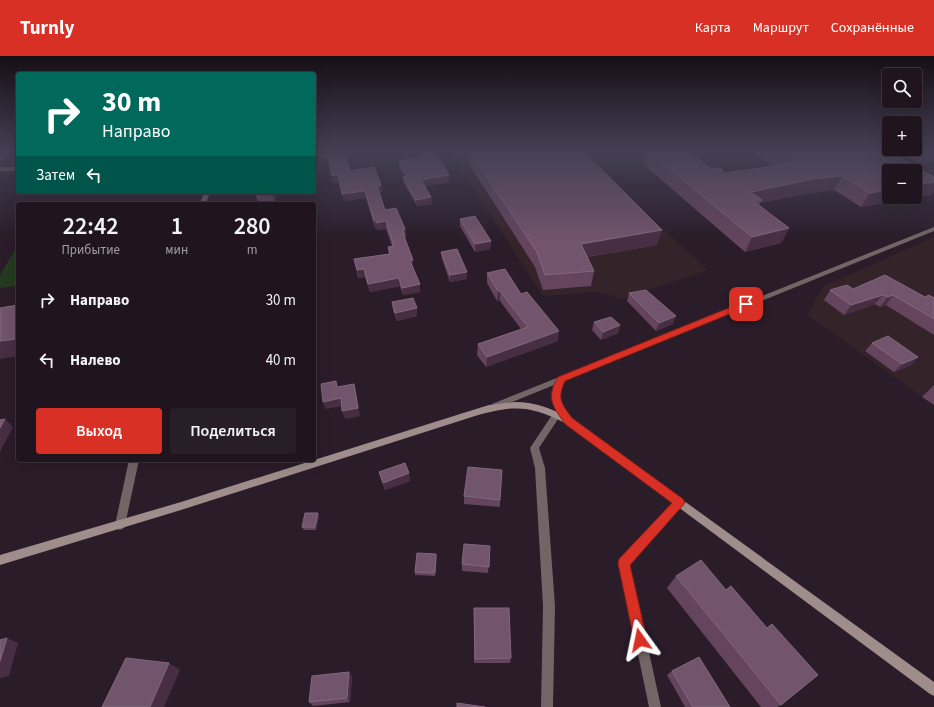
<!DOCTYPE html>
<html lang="ru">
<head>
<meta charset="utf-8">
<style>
  :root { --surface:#20151f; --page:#281e28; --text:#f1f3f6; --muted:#a29fa4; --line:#3d343d; --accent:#d93025 }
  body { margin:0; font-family:"Source Sans 3",sans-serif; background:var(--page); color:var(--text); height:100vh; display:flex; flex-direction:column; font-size:15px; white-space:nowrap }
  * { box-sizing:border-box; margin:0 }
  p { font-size:13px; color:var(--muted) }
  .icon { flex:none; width:22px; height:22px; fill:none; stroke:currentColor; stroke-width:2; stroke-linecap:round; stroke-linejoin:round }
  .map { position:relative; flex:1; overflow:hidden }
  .panel { position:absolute; left:16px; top:146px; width:300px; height:260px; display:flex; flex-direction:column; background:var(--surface); border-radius:4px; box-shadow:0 4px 16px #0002,0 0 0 1px var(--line) }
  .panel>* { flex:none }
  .top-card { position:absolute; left:16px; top:16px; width:300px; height:122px; border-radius:4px; box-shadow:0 4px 16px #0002,0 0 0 1px var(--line); background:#00695c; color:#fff; overflow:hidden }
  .controls { position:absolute; left:882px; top:12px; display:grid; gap:8px }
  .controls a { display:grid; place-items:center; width:40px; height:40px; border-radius:4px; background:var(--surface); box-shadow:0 4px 16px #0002,0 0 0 1px var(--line); font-size:20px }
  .pin { position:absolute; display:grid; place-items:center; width:34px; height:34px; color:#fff; margin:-17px; border-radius:8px; box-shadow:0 2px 6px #0006 }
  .me { position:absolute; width:44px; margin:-22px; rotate:348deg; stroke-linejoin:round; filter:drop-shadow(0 0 3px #0008) }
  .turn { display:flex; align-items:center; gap:14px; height:84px; padding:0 20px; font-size:18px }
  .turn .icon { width:52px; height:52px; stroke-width:2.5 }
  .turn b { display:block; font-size:28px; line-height:34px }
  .then { display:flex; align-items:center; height:38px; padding:0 20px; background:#0003; gap:8px; font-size:15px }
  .eta { display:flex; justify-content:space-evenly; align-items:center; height:68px; text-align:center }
  .eta b { font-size:24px; font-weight:600; line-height:28px }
  .button { display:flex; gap:8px; margin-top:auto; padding:8px 20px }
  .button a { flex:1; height:46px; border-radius:4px; background:var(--accent); color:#fff; font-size:16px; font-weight:600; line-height:46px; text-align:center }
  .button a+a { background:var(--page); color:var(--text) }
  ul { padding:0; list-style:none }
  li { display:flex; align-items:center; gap:12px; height:60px; padding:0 20px }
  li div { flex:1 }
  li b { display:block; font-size:15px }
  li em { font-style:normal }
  header { display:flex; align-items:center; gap:24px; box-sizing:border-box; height:56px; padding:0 20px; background:var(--accent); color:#fff }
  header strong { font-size:19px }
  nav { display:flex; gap:22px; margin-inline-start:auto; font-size:14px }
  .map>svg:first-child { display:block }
</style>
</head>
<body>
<header>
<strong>Turnly</strong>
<nav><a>Карта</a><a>Маршрут</a><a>Сохранённые</a></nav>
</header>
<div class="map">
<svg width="934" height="651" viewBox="0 0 934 651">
  <rect width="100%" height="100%" fill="#2a1c29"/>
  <g fill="#35232a">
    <polygon points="449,95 587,95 648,159 708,214 621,243 598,236 543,240"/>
    <polygon points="934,181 934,349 807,259 824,230"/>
  </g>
  <polygon fill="#253a21" points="15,194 18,194 18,230 0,232 0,219"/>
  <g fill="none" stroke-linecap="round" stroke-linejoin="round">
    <g fill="#716665" fill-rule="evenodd">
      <polygon points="6,95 11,95 0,104 0,100"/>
      <polygon points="350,95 360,95 331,101 314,101 314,99 331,99"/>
      <rect x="0" y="111" width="18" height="4"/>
      <polygon points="204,136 210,136 206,148 200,148"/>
      <path d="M934 171V175L564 325C556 346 563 348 572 365L571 367H565L560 360 539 392 545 412 555 550 553 651H541L543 550 535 412 530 392 554 356 557 355C552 346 551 339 554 329L495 353 492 352 491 350 492 348Z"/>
      <polygon points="129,404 139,404 125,469 124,472 120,474 116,472 115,469"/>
      <polygon points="679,443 682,444 684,447 682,450 630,509 661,651 649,651 619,507 620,503 676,444"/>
    </g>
    <path fill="#9e8d8b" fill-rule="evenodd" d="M515 346C536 346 553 353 571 363L934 626V640L930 638 565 367C530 349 513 349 475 360L181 454 0 509V499L181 446 460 358 489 349Z"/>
  </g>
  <g fill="#65455e">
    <polygon points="418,95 435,95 449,119 449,126 425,130 431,141 432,148 417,150 404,127 403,121 405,120 399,112 399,105 420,102 418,98"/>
    <polygon points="469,95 583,95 657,189 587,201 594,215 591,230 543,234 535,211 469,108"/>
    <polygon points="646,95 688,95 712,113 725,117 773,111 757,99 758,95 886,95 934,121 934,135 931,139 861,151 834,134 805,138 760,147 759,149 789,172 781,187 745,196 643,108"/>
    <polygon points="898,95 934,95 920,107"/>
    <polygon points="350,115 381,129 382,136 379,137 385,154 405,173 406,181 404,181 413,204 413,212 420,228 420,236 403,239 400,230 370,236 365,221 358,222 354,203 389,198 388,191 392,190 386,173 378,174 377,172 375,172 366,142 344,145 340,126 333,127"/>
    <polygon points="278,136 274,145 258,145 255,138"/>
    <polygon points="460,163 491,185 490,193 475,196 460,170"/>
    <polygon points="441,196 467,223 450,226 442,203"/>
    <polygon points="487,217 521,238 558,285 486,311 477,299 478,288 521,273 500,245 497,245 487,227"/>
    <polygon points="853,233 934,242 934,279 886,249 880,251 875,248 844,259 824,244 830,234"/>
    <polygon points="629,237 673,268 656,275 627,245"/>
    <polygon points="392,246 417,252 417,260 397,265 393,254"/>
    <polygon points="594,266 620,269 618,277 601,284 592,274"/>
    <polygon points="872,287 918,301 911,309 894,316 865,295"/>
    <polygon points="934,329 934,349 922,341"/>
    <polygon points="379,416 410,425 385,434 381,423"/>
    <polygon points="464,440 500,444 500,451 464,448"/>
    <polygon points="319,460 316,474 304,474 302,471"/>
    <polygon points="490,490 488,517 462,515 462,508"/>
    <polygon points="436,498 437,501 435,520 415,519 415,516"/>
    <polygon points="676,520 781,649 777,651 761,651 667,532"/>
    <polygon points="474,552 511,602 510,607 474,607"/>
    <polygon points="672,615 730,651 685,651 667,619"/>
    <polygon points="352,621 350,646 313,650 309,646"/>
  </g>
  <g fill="#482e43">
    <polygon points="934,95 934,105 920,107 927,96"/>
    <polygon points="338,119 340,126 333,127 332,120"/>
    <polygon points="449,119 449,126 422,130 421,124"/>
    <polygon points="842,120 834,134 805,138 760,147 762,144 751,136 813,123"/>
    <polygon points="934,126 934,135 931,139 861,151 870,137 889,134 889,141 915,141 915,129"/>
    <polygon points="381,129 382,136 378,137 377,130"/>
    <polygon points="365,135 366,142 344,145 342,138"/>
    <polygon points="273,136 278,136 274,145 272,138"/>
    <polygon points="431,141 432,148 417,150 416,144"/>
    <polygon points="374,164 376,164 377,172 375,172"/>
    <polygon points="386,165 386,173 378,174 376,167"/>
    <polygon points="789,172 781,187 745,196 752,181"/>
    <polygon points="662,174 657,189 579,202 581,188"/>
    <polygon points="491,185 490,193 475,196 475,188"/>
    <polygon points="413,204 413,212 410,205"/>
    <polygon points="364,213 365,221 358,222 357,214"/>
    <polygon points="467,216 467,223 450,226 450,219"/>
    <polygon points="399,222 400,230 370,236 368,228"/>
    <polygon points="420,228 420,236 403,239 402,232"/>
    <polygon points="498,235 500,235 500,245 497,245"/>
    <polygon points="883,239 875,248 844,259 851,249"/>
    <polygon points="893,239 886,249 880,251 888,241"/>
    <polygon points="417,252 417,260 397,265 395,257"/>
    <polygon points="676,260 673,268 656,275 659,267"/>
    <polygon points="620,269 618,277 601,284 603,276"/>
    <polygon points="559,275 558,285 486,311 487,301"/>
    <polygon points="18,283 18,300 0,303 0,285"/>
    <polygon points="918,301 911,309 894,316 902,308"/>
    <polygon points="354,328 356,336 360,360 345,363 342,355"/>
    <polygon points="341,342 343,350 325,353 323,346"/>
    <polygon points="5,363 13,371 0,396 0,372"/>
    <polygon points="409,417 410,425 385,434 383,427"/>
    <polygon points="318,457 319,460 316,474 315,471"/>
    <polygon points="436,498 437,501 435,520 435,517"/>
    <polygon points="7,582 18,587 9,620 0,622 0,583 6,586"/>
    <polygon points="169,607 180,614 164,651 150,651"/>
    <polygon points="349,616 352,621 350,646 347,642"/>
  </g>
  <g fill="#72546c" stroke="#82687d">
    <polygon points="419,95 435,95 449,119 421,124 431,141 416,144 403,121 408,120 399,105 423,101"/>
    <polygon points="469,95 583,95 662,174 581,188 594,215 545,219 537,196"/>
    <polygon points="648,95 688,95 712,113 720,112 725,117 796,107 777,95 886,95 934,121 934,126 915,129 915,115 889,115 889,134 870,137 842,120 813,123 751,136 762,144 752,144 789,172 752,181"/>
    <polygon points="924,95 934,95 927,96"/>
    <polygon points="346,100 350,115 374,111 381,129 377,130 385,154 396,152 405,173 402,174 404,180 413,204 410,205 420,228 402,232 399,222 368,228 364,213 357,214 354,203 390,198 388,191 394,190 386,165 376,167 376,164 374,164 365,135 342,138 338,119 332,120 328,102"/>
    <polygon points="256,136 273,136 272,138 255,138"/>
    <polygon points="475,160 491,185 475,188 460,163"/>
    <polygon points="457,193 467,216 450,219 441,196"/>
    <polygon points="505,213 521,238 527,236 559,275 487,301 478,288 528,271 500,235 498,235 487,217"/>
    <polygon points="885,219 925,241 929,239 934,242 934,263 893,239 888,241 883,239 851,249 830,234 847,229 853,233"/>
    <polygon points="646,234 676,260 659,267 629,237"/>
    <polygon points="413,242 417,252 395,257 392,246"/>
    <polygon points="18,249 18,283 0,285 0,252"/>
    <polygon points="611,261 620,269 603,276 594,266"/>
    <polygon points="888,280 918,301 902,308 872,287"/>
    <polygon points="336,325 337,331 354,328 358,352 342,355 341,342 323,346 321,328"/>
    <polygon points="5,363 0,372 0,364"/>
    <polygon points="405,407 409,417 383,427 379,416"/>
    <polygon points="468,411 502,414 500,444 464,440"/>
    <polygon points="305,457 318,457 315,471 302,471"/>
    <polygon points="464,488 490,490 489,511 462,508"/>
    <polygon points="417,497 436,498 435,517 415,516"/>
    <polygon points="701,504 726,534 731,530 767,572 772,568 818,619 781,649 676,520"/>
    <polygon points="474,552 509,552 511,602 475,603"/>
    <polygon points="7,582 0,605 0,584"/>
    <polygon points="699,601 730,651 693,651 672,615"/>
    <polygon points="126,602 169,607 150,651 102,651"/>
    <polygon points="349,616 347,642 309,646 312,620"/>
    <polygon points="457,647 485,651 457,651"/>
  </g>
  <linearGradient id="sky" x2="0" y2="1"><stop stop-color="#170f17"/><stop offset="0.51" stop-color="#444054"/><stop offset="1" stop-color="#444054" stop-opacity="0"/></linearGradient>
  <rect width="934" height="186" fill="url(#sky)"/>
  <path fill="#d93025" stroke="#8d1f18" d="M746 245 749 246V250L565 325C557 343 561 347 572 362L683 443 685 447 630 509 647 584 645 588 640 590 635 588 634 584 618 507 619 503 672 447 565 368C552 349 546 342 558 321Z"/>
</svg>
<div class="controls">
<a><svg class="icon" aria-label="search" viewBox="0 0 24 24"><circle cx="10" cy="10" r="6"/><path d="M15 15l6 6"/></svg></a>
<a>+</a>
<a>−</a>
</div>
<div class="pin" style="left:746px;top:248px;background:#d93025"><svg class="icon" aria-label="arrive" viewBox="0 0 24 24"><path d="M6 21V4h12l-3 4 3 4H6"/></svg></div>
<svg class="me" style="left:640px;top:584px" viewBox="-20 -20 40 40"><path d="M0-17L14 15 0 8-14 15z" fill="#d93025" stroke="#fff" stroke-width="4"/></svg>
<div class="top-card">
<div class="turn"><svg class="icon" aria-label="right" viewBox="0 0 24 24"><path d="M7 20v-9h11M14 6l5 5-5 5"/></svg><div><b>30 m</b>Направо</div></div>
<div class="then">Затем<svg class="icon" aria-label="left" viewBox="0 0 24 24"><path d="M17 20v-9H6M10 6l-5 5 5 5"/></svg></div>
</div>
<section class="panel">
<div class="eta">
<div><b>22:42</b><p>Прибытие</p></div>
<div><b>1</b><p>мин</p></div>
<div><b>280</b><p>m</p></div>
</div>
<ul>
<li><svg class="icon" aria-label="right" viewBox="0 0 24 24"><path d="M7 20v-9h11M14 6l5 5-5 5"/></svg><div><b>Направо</b></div><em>30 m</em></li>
<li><svg class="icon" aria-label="left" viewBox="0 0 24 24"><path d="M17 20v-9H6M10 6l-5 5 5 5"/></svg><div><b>Налево</b></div><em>40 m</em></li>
</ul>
<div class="button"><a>Выход</a><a>Поделиться</a></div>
</section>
</div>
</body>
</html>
